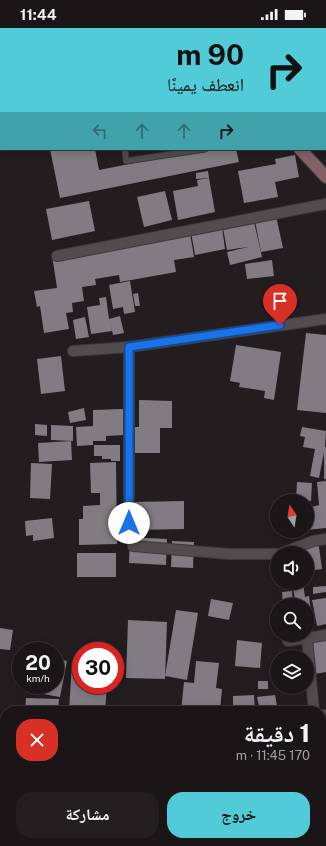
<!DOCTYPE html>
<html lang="ar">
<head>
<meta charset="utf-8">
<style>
  :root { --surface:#1a1618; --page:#231f21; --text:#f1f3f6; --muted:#9f9fa2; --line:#383537; --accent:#52cbd8 }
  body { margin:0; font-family:"Public Sans","Noto Naskh Arabic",sans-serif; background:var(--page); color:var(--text); direction:rtl; height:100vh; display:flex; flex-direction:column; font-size:15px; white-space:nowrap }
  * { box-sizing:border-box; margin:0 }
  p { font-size:13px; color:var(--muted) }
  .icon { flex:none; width:22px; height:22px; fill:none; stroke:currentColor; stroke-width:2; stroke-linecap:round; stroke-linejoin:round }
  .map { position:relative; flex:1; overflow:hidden; direction:ltr }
  .details { position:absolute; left:0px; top:678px; width:326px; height:140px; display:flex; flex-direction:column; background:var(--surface); border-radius:16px 16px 0 0; box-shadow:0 2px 10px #0003,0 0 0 1px var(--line); direction:rtl }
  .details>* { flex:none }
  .hud { position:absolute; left:0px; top:0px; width:326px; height:122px; box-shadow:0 2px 10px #0003,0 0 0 1px var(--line); direction:rtl; background:#52cbd8; color:#111; overflow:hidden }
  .needle { width:26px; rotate:348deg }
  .fabs { position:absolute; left:270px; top:466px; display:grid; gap:8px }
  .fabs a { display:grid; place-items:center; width:44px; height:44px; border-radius:50%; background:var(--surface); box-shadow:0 2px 10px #0003,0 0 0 1px var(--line); font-size:20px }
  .speed { position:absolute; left:12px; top:614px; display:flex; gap:8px; font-size:20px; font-weight:700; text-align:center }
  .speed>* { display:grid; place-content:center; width:52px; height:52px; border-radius:50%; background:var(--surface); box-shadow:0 2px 10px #0003,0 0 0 1px var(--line); line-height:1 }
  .speed small { font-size:10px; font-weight:400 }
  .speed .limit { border:6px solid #d22; background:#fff; color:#111 }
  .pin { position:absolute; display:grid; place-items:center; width:34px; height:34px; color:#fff; margin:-41px -17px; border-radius:50% 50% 50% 0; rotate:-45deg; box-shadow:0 0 4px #0007 }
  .pin .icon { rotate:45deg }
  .me { position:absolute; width:44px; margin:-22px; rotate:0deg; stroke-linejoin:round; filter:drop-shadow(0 0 3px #0008) }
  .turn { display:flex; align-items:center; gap:14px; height:84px; padding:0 16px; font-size:18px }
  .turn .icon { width:52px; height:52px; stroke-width:2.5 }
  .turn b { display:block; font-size:28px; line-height:34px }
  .lanes { display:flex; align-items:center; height:38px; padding:0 16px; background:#0003; justify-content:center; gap:20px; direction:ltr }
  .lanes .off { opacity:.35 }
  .round { display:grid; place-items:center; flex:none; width:42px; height:42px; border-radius:16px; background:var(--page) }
  .summary { display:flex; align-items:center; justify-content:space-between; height:68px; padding:0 16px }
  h1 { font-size:24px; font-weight:800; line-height:30px }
  .action { display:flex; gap:8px; margin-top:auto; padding:8px 16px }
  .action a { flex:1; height:46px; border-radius:16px; background:var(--accent); color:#111; font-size:16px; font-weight:800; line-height:46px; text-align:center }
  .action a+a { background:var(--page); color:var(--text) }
  .status { display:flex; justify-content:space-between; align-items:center; height:28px; padding:0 20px; background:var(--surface); direction:ltr }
  .status svg { height:11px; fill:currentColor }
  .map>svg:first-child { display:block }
</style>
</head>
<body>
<div class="status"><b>11:44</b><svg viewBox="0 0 49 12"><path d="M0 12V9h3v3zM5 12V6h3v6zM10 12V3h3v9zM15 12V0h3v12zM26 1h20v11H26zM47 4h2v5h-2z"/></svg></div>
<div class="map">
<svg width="326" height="818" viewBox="0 0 326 818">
  <rect width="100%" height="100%" fill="#231d20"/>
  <g fill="#817c82">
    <polygon points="50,121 95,121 99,142 205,121 236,121 239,134 60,170"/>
    <polygon points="295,127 299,149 275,154 278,169 244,175 238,143 276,136 275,131"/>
    <polygon points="208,143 209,150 196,151 196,145"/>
    <polygon points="209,150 215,184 178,192 173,163 198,158 197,152"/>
    <polygon points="165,163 172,192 144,199 137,169"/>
    <polygon points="89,173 95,203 52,212 46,181"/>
    <polygon points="276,188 283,220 261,224 255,193"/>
    <polygon points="254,194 262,229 230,237 227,224 248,219 227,222 223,200"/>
    <polygon points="222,199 225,221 195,227 191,204"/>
    <polygon points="190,205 194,229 174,232 176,244 120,254 119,247 95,251 96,257 82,259 84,273 72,275 73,284 66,285 69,301 44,305 40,278 37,279 34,263 57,260 52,227"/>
    <polygon points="272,232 274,248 247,251 245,236"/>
    <polygon points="130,253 135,284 124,286 123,279 113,281 109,257"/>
    <polygon points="138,265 140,278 135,278 133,266"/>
    <polygon points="106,269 109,291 120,288 124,305 113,307 110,293 112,303 91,306 87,279 100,277 99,270"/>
    <polygon points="85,289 89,309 76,311 73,292"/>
    <polygon points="306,305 326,307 326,385 297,382"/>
    <polygon points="236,317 281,324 274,372 264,370 265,363 239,359 240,355 230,353"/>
    <polygon points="61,328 65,363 41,366 37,331"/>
    <polygon points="139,372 172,373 172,400 160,400 160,425 133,425 134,399 139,399"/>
    <polygon points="84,380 86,392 70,395 68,384"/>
    <polygon points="123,381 124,407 106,408 106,413 93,413 93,417 77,418 76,399 93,398 93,382"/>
    <polygon points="35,396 47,397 47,408 35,407"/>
    <polygon points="51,397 73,398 73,413 51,412"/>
    <polygon points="302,399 326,403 325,419 326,419 326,451 324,451 324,424 319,450 310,448 315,421 303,419 305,409 300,408"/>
    <polygon points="71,413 72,432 39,434 38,415"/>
    <polygon points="94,417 120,417 120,433 111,433 111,431 102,431 102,428 94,428"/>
    <polygon points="116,434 117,516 79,517 79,491 83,491 83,478 100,477 100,465 91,465 90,435"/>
    <polygon points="31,435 52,436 50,471 30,470"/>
    <polygon points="326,453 326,500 307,502 307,480 319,477 317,454"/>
    <polygon points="297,454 312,455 311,473 296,472"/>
    <polygon points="184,473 184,501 132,502 131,474"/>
    <polygon points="52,490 54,510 33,513 33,507 26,508 25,493"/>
    <polygon points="130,509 167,511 166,537 129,535"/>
    <polygon points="318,512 322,541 307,543 307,525 288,525 287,517"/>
    <polygon points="172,513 194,514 193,540 171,539"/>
    <rect x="77" y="525" width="39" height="24"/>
    <polygon points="292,555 303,555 305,569 309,568 313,599 307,600 307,577 296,577"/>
    <polygon points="326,558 326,564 313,566 313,559"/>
    <polygon points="292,563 293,577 283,577 282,564"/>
    <polygon points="326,570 326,596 317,598 312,572"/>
    <polygon points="211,571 233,575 229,592 208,588"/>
    <polygon points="176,582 198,585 187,652 165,648"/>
    <polygon points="128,592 167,594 165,651 126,650"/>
    <polygon points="0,600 13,602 10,622 0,621"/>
    <polygon points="326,610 326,644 315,646 310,613"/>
    <polygon points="237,612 262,615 260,640 235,638"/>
    <polygon points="55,631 67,633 60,669 26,663 27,657 55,657"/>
    <polygon points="196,633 219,635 216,660 222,661 220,683 181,683 184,654 194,655"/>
    <polygon points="72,635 81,636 81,657 107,657 105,683 69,683"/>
    <rect x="258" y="653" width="10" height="8"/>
    <polygon points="254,667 255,683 233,683 233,668"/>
    <polygon points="275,667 278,683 260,683 257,669"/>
    <polygon points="26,670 59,671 58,683 25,683"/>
    <polygon points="326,688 326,708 321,709 321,689"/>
    <polygon points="0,694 5,695 5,731 4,731 1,756 0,756"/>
    <polygon points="0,759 3,759 1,777 0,777"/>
    <polygon points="326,773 326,818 323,818 321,798 321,774"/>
    <polygon points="48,813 62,813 62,815 66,815 66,818 48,818"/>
    <polygon points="67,813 95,813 94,818 67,818"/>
    <polygon points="125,813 143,813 143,816 124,816"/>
  </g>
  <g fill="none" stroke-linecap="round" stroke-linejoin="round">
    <g stroke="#3d393b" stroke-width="7">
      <polyline id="lane" points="125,121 126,133 205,121"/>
    </g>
    <g stroke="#3d393b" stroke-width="12">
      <g id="street">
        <polyline points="325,20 326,20"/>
        <polyline points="57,228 326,176"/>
        <polyline points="73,323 129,319"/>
        <polyline points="282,525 313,513 326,511"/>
        <polyline points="277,526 229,526 133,518 129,495 129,319 326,291"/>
        <polyline points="307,610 314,683"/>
        <polyline points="288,613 326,607"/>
        <polyline points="321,687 326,687"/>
        <polyline points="321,774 326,773"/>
        <polyline points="0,798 5,800"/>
        <polyline points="189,818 212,813 241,818"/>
      </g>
    </g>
    <g stroke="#3d393b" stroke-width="14">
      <g id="secondary">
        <polyline points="186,0 187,1"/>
        <polyline points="300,121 326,149"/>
      </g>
    </g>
    <use href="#lane" stroke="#524c4f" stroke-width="5"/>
    <use href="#street" stroke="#524c4f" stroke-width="10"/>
    <use href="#secondary" stroke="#826267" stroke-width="12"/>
  </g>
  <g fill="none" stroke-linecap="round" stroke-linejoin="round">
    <g stroke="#114b97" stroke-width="10">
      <polyline id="route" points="129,495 129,319 280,297"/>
    </g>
    <use href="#route" stroke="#1a73e8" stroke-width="7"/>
  </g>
</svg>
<div class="fabs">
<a><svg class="needle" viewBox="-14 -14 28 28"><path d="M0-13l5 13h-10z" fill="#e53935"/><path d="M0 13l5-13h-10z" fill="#9f9fa2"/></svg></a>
<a><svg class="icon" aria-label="sound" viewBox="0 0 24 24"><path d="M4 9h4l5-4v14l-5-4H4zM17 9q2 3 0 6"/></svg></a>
<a><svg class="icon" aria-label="search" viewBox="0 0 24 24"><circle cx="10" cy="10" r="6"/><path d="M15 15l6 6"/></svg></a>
<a><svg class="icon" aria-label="layers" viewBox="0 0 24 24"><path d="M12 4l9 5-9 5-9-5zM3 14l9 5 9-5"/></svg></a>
</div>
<div class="speed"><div>20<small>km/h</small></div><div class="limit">30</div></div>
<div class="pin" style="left:280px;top:297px;background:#d93025"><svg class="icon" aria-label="arrive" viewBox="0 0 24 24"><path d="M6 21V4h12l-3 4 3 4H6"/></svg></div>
<svg class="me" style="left:129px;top:495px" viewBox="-20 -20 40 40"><circle r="19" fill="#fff"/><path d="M0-13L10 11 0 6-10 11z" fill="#1a73e8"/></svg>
<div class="hud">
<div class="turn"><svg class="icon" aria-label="right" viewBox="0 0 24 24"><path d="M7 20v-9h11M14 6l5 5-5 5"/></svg><div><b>90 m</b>انعطف يمينًا</div></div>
<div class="lanes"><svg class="icon off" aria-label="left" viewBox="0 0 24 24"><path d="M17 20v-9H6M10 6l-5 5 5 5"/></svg><svg class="icon off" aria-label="ahead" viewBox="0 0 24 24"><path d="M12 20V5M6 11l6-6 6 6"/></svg><svg class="icon off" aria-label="ahead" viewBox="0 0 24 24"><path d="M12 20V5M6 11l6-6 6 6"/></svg><svg class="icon" aria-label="right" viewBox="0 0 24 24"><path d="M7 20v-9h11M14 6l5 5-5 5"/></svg></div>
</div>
<section class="details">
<div class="summary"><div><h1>1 دقيقة</h1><p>170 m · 11:45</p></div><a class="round" style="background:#d93025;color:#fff"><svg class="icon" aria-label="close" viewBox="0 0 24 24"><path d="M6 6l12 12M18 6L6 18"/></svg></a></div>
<div class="action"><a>خروج</a><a>مشاركة</a></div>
</section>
</div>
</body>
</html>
